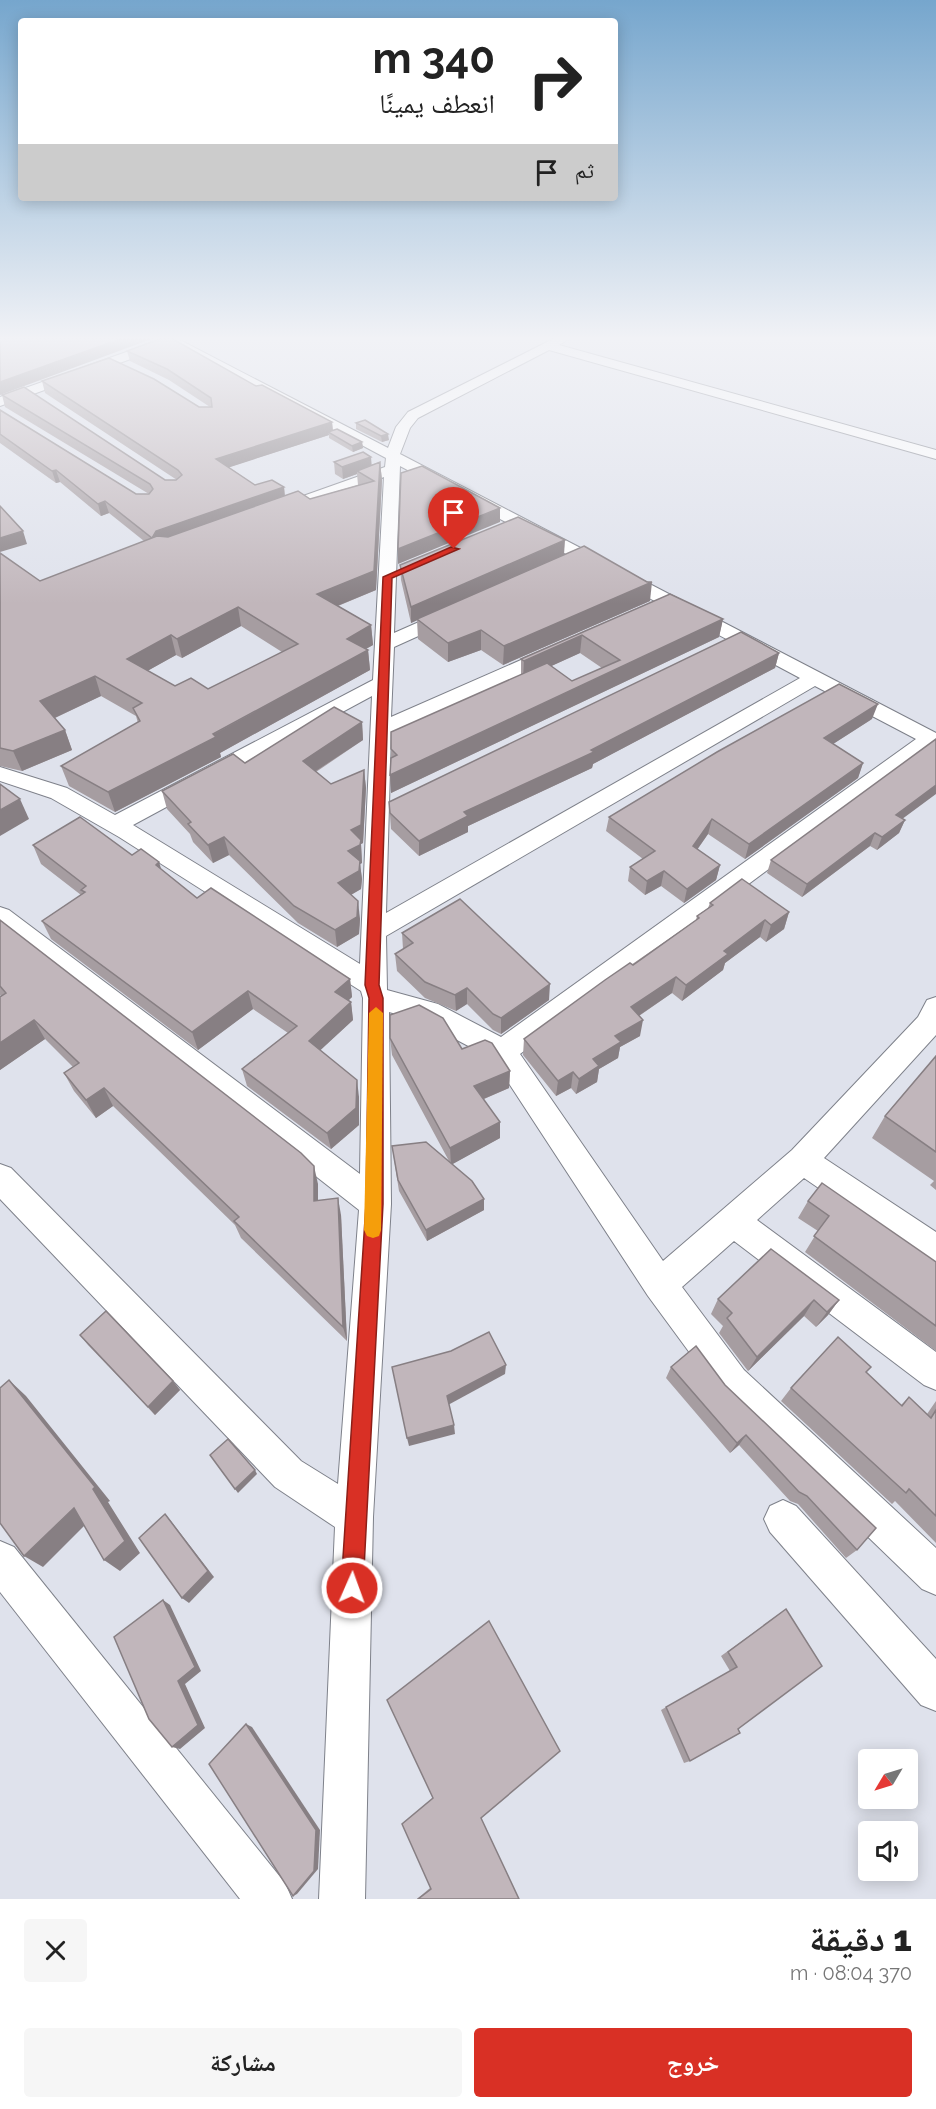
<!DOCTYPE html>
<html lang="ar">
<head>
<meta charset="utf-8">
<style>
  :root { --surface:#fff; --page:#f6f6f6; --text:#222; --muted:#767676; --accent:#d93025 }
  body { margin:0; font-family:Raleway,"Noto Naskh Arabic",sans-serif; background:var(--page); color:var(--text); direction:rtl; height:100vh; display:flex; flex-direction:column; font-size:22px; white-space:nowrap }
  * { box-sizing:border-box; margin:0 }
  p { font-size:20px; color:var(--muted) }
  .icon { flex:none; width:33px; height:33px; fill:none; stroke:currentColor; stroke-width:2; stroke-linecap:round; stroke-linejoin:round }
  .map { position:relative; height:1899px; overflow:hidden; direction:ltr }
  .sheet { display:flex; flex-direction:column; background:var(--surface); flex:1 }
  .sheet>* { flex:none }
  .guide { position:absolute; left:18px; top:18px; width:600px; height:183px; border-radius:6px; box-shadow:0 3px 15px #0003; direction:rtl; background:#fff; color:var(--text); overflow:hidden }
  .needle { width:39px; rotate:232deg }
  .buttons { position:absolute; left:858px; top:1749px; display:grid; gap:12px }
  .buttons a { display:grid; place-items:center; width:60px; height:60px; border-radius:6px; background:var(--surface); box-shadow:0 3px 15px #0003; font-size:30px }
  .pin { position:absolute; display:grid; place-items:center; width:51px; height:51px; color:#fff; margin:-62px -26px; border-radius:50% 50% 50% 0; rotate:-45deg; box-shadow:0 0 6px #0007 }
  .pin .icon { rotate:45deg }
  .me { position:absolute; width:66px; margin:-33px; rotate:2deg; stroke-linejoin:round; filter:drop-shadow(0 0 4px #0008) }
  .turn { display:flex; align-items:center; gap:21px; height:126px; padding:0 24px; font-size:27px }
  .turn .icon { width:78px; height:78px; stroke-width:2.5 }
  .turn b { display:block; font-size:42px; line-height:51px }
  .then { display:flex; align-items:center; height:57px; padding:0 24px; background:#0003; gap:12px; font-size:22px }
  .round { display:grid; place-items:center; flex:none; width:63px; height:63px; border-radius:6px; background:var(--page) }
  .head { display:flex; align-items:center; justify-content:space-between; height:102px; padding:0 24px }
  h1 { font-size:36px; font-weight:800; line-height:45px }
  .cta { display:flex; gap:12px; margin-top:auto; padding:12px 24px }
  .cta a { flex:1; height:69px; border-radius:6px; background:var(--accent); color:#fff; font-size:24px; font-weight:800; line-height:69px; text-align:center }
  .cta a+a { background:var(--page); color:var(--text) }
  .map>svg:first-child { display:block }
</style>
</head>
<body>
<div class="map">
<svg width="936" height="1899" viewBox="0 0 936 1899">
  <rect width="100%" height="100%" fill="#dfe2ec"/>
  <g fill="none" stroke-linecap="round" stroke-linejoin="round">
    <g stroke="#7e818a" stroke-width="2">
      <g id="minor">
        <path d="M161 338H176L388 448 396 427 408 412 555 338H570L559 345 936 450V459L549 350 418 418 410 428 400 454 936 733V747H933L520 1054 663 1261 792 1150 918 1017 927 1000 936 997V1035L824 1158 936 1232V1265L925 1261 804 1178 757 1220 936 1352V1390L924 1385 734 1241 682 1287 744 1370 936 1548V1595L922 1589 720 1394 648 1296 493 1059 421 1021 389 1012 391 1204 373 1517 365 1899H319L335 1527 275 1487 0 1199V1164L11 1168 301 1461 338 1484 359 1210 0 929V907L9 910 360 1174 363 998 361 991 119 837 51 798 0 781V767L67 788 115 815 373 680 384 477 284 513H272L270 510 272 507 385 467 386 458ZM400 466 800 678 386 913 391 733 560 657 562 653 560 649H546L391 717 394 647 456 619 459 615 456 611H444L394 633ZM815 686 916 739 501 1037 438 1004 387 990 386 936ZM372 696 360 964 133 825Z"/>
        <polygon points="160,340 166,344 164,347 0,406 0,397"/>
        <polygon points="783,1500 796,1506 936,1659 936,1711 921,1705 770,1532 764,1519 770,1506"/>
        <polygon points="0,1541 14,1547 285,1883 292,1899 240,1899 0,1592"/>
      </g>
    </g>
    <use href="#minor" fill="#fff" fill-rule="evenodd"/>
  </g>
  <g fill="#a69da1" fill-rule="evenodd">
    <path d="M127 351 256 386 332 422 333 430 362 442 363 448 353 452 329 438V435L229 467 255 485 284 487 285 496 310 499 358 485 357 474 343 479 335 474 334 462 371 465 380 462 382 480 376 590 338 606 371 625 373 645 366 649 368 650 370 670 220 753 221 757 115 812 69 786 61 766 138 723 136 716 101 696 55 718 65 730 72 750 22 771 0 766V553L40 581 144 541 109 513 101 516 60 482 56 483 0 443V410L136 494H149L5 407 2 395 165 480H177L45 393 42 381 199 407H210L169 380 130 361ZM241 626 282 652 208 689 175 686 147 671 176 655 182 658Z"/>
    <polygon points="356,423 389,440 382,442 356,429"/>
    <polygon points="564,554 650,601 503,665 481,650 448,662 418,639 417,620 411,623 401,580 400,565"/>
    <path d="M670 594 723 619 719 637 391 793 390 775 391 757V749L521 675V659ZM580 653 602 668 572 681 551 666Z"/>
    <polygon points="779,653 775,668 593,764 592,768 468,826 468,832 419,856 391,829 389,802"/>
    <polygon points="872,719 833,744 863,763 858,778 745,859 708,834 697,850 720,865 716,880 684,903 661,886 645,895 628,881 630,867 643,859 606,831 609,817"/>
    <polygon points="362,722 363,740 316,772 331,784 364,770 366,788 363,843 361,844 362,863 360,864 362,879 361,889 351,895 360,919 359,934 337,947 298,923 229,855 213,863 193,842 190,834 167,809 162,791"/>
    <polygon points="902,819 905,820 899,833 877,850 870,846 802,897 767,873 771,860"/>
    <polygon points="33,845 162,870 197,898 350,979 352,997 348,1001 351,1002 353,1020 320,1050 359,1097 359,1125 331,1149 247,1086 242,1069 288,1033 253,1009 198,1050 51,939 42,921 81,895 41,864"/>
    <polygon points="710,903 789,912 784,929 766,942 760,937 725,963 723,970 682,1001 672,993 639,1016 640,1036 620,1047 618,1058 599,1069 597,1082 576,1094 571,1088 556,1096 523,1055 524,1039 696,920 697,916 708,908"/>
    <polygon points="0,920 318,1184 318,1201 341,1215 347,1341 241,1238 235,1225 113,1106 96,1118 74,1091 64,1073 73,1067 45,1039 0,1070 0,997 1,996 0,995"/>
    <polygon points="402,933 549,1000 501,1034 493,1030 467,1004 456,1011 425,998 397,971 395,954 403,949"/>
    <polygon points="390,1038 462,1049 510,1071 509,1088 484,1099 500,1138 452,1164 484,1210 427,1241 399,1191 392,1146 449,1161 392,1055"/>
    <polygon points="936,1056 936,1190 930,1185 934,1181 872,1138 885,1116"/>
    <polygon points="808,1201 936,1262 936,1351 805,1252 818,1231 798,1218"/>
    <polygon points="718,1299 839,1300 828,1315 816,1327 804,1316 748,1371 719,1333 723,1326 711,1314"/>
    <polygon points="80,1335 173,1381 180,1390 155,1415 88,1345"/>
    <polygon points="671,1367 725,1385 857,1550 846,1558 798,1504 790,1501 739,1445 730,1453 666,1378"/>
    <polygon points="866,1372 901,1405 909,1397 927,1414 936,1401 936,1543 895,1501 892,1504 781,1401 791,1388"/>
    <polygon points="786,1609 690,1761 684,1763 661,1710 730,1671 721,1656"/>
    <polygon points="433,1798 481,1818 519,1899 417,1899 430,1888"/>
  </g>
  <g fill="#877f83">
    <polygon points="123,338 154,338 0,395 0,382"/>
    <polygon points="332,422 333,434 328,432 329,435 218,471 216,459"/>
    <polygon points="388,434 389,440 382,442 381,436"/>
    <polygon points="362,442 363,448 353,452 352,446"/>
    <polygon points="371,457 372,469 357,471 357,474 343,479 342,467"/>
    <polygon points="380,462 382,480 376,590 320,613 317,594 374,571"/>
    <polygon points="56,470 60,482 56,483 52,471"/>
    <polygon points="284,487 285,500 159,544 153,538 156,531"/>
    <polygon points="105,501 109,513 101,516 98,504"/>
    <polygon points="500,508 500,522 398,564 398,549"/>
    <polygon points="23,531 27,544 0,552 0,538"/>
    <polygon points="565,540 564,555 411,623 411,607"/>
    <polygon points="652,582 650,601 503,665 504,646"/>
    <polygon points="238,607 241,626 182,658 177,639"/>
    <polygon points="723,619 719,637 391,793 390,775"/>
    <polygon points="371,625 373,645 349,658 347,639"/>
    <polygon points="481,630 481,650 448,662 448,643"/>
    <polygon points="171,635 176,655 133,679 127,659"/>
    <polygon points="582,635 580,653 523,679 524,661"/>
    <polygon points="368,650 370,670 220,753 221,757 115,812 108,792"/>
    <polygon points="779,653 775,668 593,764 592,768 468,826 468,832 419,856 419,841 464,812 591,750"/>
    <polygon points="95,676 101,696 48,721 40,701"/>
    <polygon points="878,704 872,719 819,753 824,738"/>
    <polygon points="362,722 363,740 305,778 303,761"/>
    <polygon points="65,730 72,750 22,771 13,751"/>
    <polygon points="863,763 858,778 745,859 749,844"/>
    <polygon points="364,770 366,788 363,843 361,844 362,863 360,864 362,879 361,889 340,901 338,883 348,851 351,830"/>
    <polygon points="936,785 936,794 890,828 896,815"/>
    <polygon points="20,799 29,819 0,836 0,810"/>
    <polygon points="712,819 708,834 689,861 693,846"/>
    <polygon points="905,820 899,833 877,850 882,837"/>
    <polygon points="875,833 870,846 802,897 807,884"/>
    <polygon points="224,837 229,855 213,863 208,845"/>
    <polygon points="159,862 165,881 156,865"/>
    <polygon points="720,865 716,880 684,903 687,889"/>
    <polygon points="664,871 661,886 645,895 647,881"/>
    <polygon points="358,901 360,919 359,934 337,947 335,930"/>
    <polygon points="789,912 784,929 766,942 771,925"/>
    <polygon points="765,920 760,937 725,963 723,970 682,1001 686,985 724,951"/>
    <polygon points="676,977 672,993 628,1023 631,1007"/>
    <polygon points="350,979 352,997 338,1010 335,992"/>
    <polygon points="550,984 549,1000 501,1034 501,1018"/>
    <polygon points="467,988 467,1004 456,1011 455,995"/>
    <polygon points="248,991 253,1009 198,1050 192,1032"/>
    <polygon points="351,1002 353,1020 312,1058 309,1041"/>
    <polygon points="34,1020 45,1039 0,1070 0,1043"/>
    <polygon points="643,1020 640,1036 620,1047 618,1058 599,1069 597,1082 576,1094 579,1079 593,1059 615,1036"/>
    <polygon points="510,1071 509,1088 474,1103 474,1086"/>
    <polygon points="573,1072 571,1088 556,1096 558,1081"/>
    <polygon points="357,1080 359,1097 359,1125 331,1149 327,1133"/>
    <polygon points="104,1088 113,1106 96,1118 86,1100"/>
    <polygon points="500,1122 500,1138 451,1165 450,1148"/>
    <polygon points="314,1166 318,1184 318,1218 314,1201"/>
    <polygon points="338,1198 341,1215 347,1341 343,1327"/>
    <polygon points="484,1199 484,1210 427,1241 426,1230"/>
    <polygon points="814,1300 804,1316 748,1371 757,1357"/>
    <polygon points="839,1300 828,1315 816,1327 827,1312"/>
    <polygon points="506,1365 505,1374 448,1405 447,1396"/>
    <polygon points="9,1380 26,1396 110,1501 108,1502 140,1553 120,1571 104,1560"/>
    <polygon points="173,1381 180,1390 155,1415 148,1407"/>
    <polygon points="454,1425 455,1434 409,1446 407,1438"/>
    <polygon points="746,1435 739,1445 730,1453 737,1443"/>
    <polygon points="255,1470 257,1474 238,1493 235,1489"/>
    <polygon points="74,1508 90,1520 43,1567 24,1556"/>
    <polygon points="165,1514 171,1521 214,1577 189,1603 182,1598"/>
    <polygon points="163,1600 170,1605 201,1671 185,1684 205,1728 180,1749 172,1747 178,1681"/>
    <polygon points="246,1724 252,1727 320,1830 318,1869 297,1894 293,1896"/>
  </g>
  <g fill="#c1b6bb" stroke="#877f83" stroke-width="1.5" fill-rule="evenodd">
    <polygon points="0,338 123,338 0,382"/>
    <polygon points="162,338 171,338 256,386 262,385 332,422 216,459 255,485 272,480 284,487 156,531 152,538 105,501 98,504 56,470 52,471 0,434 0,410 136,494 149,494 153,489 150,484 2,395 24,387 165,480 176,480 182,475 178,470 42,381 109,358 154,379 199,407 212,407 211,398 167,369 127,351"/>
    <polygon points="365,420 388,434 381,436 356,423"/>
    <polygon points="337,429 362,442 352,446 328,432"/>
    <polygon points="363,452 371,457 342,467 334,462"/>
    <path d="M380 462 374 571 317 594 371 625 347 639 368 650 213 734 216 737 108 792 61 766 140 721 133 708 142 703 95 676 40 701 65 730 13 751 0 748V553L40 581 157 536 168 537 298 491 310 499 374 481 357 471ZM238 607 298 644 208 689 191 678 175 686 127 659 171 635 177 639Z"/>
    <polygon points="422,466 500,508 398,549 401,473"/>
    <polygon points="0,506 23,531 0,538"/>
    <polygon points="518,517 565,540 411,607 400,565"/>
    <polygon points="584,546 647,582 652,582 504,646 481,630 448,643 417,619"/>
    <polygon points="670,594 723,619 390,775 391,758 397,755 391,749 391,732 547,663 572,681 620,660 582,635 524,661 521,659"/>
    <polygon points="741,632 779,653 591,750 594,752 464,812 468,816 419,841 390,813 389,802"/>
    <polygon points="839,684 878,704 824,738 863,763 749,844 712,819 693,846 720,865 687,889 664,871 647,881 630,867 655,851 609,817 717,752"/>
    <polygon points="334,707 362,722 303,761 331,784 364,770 361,825 351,830 361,840 360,845 348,851 360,861 359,871 338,883 358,901 357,917 335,930 294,906 224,837 208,845 188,824 191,822 162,791 233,754 245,763"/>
    <polygon points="936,739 936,785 896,815 905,820 882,837 875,833 807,884 771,860"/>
    <polygon points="0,784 20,799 0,810"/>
    <polygon points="80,817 132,855 141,849 159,862 156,865 197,898 211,888 350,979 335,992 351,1002 309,1041 357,1080 356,1108 327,1133 242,1069 297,1026 248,991 192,1032 42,921 85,892 81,890 86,886 33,845"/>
    <polygon points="742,879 789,912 771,925 765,920 724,951 728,954 686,985 676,977 631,1007 643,1020 615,1036 621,1042 593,1059 599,1066 579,1079 573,1072 558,1081 524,1039 605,980 630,963 633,965 699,918 697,916 713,905 710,903"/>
    <polygon points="460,899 550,984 501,1018 493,1014 467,988 455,995 425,982 395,954 413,943 402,933"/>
    <polygon points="0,920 301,1153 314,1166 314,1201 338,1198 343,1327 234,1221 239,1217 104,1088 86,1100 64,1073 79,1063 34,1020 0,1043 0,997 6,993 0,986"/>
    <polygon points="419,1005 443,1018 462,1049 485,1040 492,1043 510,1071 474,1086 500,1122 450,1148 390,1038 390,1015"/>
    <polygon points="936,1056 936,1152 885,1116"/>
    <polygon points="426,1142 472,1181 484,1199 426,1230 398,1180 392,1146"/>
    <polygon points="822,1183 936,1262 936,1326 814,1236 829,1216 808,1201"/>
    <polygon points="771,1249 839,1300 827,1312 814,1300 757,1357 727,1318 732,1313 718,1299"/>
    <polygon points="106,1311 173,1381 148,1407 80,1335"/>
    <polygon points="489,1332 506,1365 447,1396 454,1425 407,1438 392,1367 451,1351"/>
    <polygon points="838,1337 871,1367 866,1372 902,1406 909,1397 931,1418 936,1410 936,1516 909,1489 906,1493 791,1388"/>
    <polygon points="696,1346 725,1385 876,1528 857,1550 807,1496 799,1492 746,1435 737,1443 671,1367"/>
    <polygon points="9,1380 95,1487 93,1489 125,1541 104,1560 74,1508 24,1556 0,1523 0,1388"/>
    <polygon points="228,1439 255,1470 235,1489 210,1455"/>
    <polygon points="165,1514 208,1571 182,1598 139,1538"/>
    <polygon points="163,1600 195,1667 178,1681 198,1725 172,1747 149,1719 114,1637"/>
    <polygon points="786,1609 822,1666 738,1729 740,1733 690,1761 666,1707 737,1667 728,1652"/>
    <polygon points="489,1621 560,1751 481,1818 519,1899 418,1899 431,1889 402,1824 433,1798 387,1700"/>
    <polygon points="246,1724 316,1830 314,1871 293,1896 209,1764"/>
  </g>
  <linearGradient id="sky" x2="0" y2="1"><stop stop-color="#76a6cd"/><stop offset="0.56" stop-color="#f1f2f6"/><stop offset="1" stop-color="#f1f2f6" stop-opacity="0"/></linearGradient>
  <rect width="936" height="604" fill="url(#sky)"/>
  <polygon fill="#d93025" stroke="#8d1f18" stroke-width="1.5" points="451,547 459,549 392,578 379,985 383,998 383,1204 363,1588 360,1596 352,1599 345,1596 341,1588 366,1204 369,998 365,985 383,577"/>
  <polygon fill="#f59e0b" points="376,1007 383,1013 381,1230 379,1236 373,1238 367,1236 364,1230 369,1013"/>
</svg>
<div class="buttons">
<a><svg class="needle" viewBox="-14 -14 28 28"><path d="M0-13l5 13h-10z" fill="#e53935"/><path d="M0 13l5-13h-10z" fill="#767676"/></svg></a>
<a><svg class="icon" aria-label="sound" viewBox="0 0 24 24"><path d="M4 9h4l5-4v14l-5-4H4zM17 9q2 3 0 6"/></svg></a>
</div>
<div class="pin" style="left:454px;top:549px;background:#d93025"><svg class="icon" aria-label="arrive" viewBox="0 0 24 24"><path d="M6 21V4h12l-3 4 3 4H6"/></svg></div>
<svg class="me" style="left:352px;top:1588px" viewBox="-20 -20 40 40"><circle r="17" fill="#d93025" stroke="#fff" stroke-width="3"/><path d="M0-11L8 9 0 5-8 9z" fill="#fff"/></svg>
<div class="guide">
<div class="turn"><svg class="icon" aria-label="right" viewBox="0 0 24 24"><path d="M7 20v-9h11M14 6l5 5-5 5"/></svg><div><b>340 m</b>انعطف يمينًا</div></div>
<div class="then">ثم<svg class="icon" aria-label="arrive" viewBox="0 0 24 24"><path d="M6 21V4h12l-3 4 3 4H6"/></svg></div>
</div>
</div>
<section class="sheet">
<div class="head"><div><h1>1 دقيقة</h1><p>370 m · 08:04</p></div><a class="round"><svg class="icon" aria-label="close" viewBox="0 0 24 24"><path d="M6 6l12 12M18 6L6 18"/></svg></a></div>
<div class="cta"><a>خروج</a><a>مشاركة</a></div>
</section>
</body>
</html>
